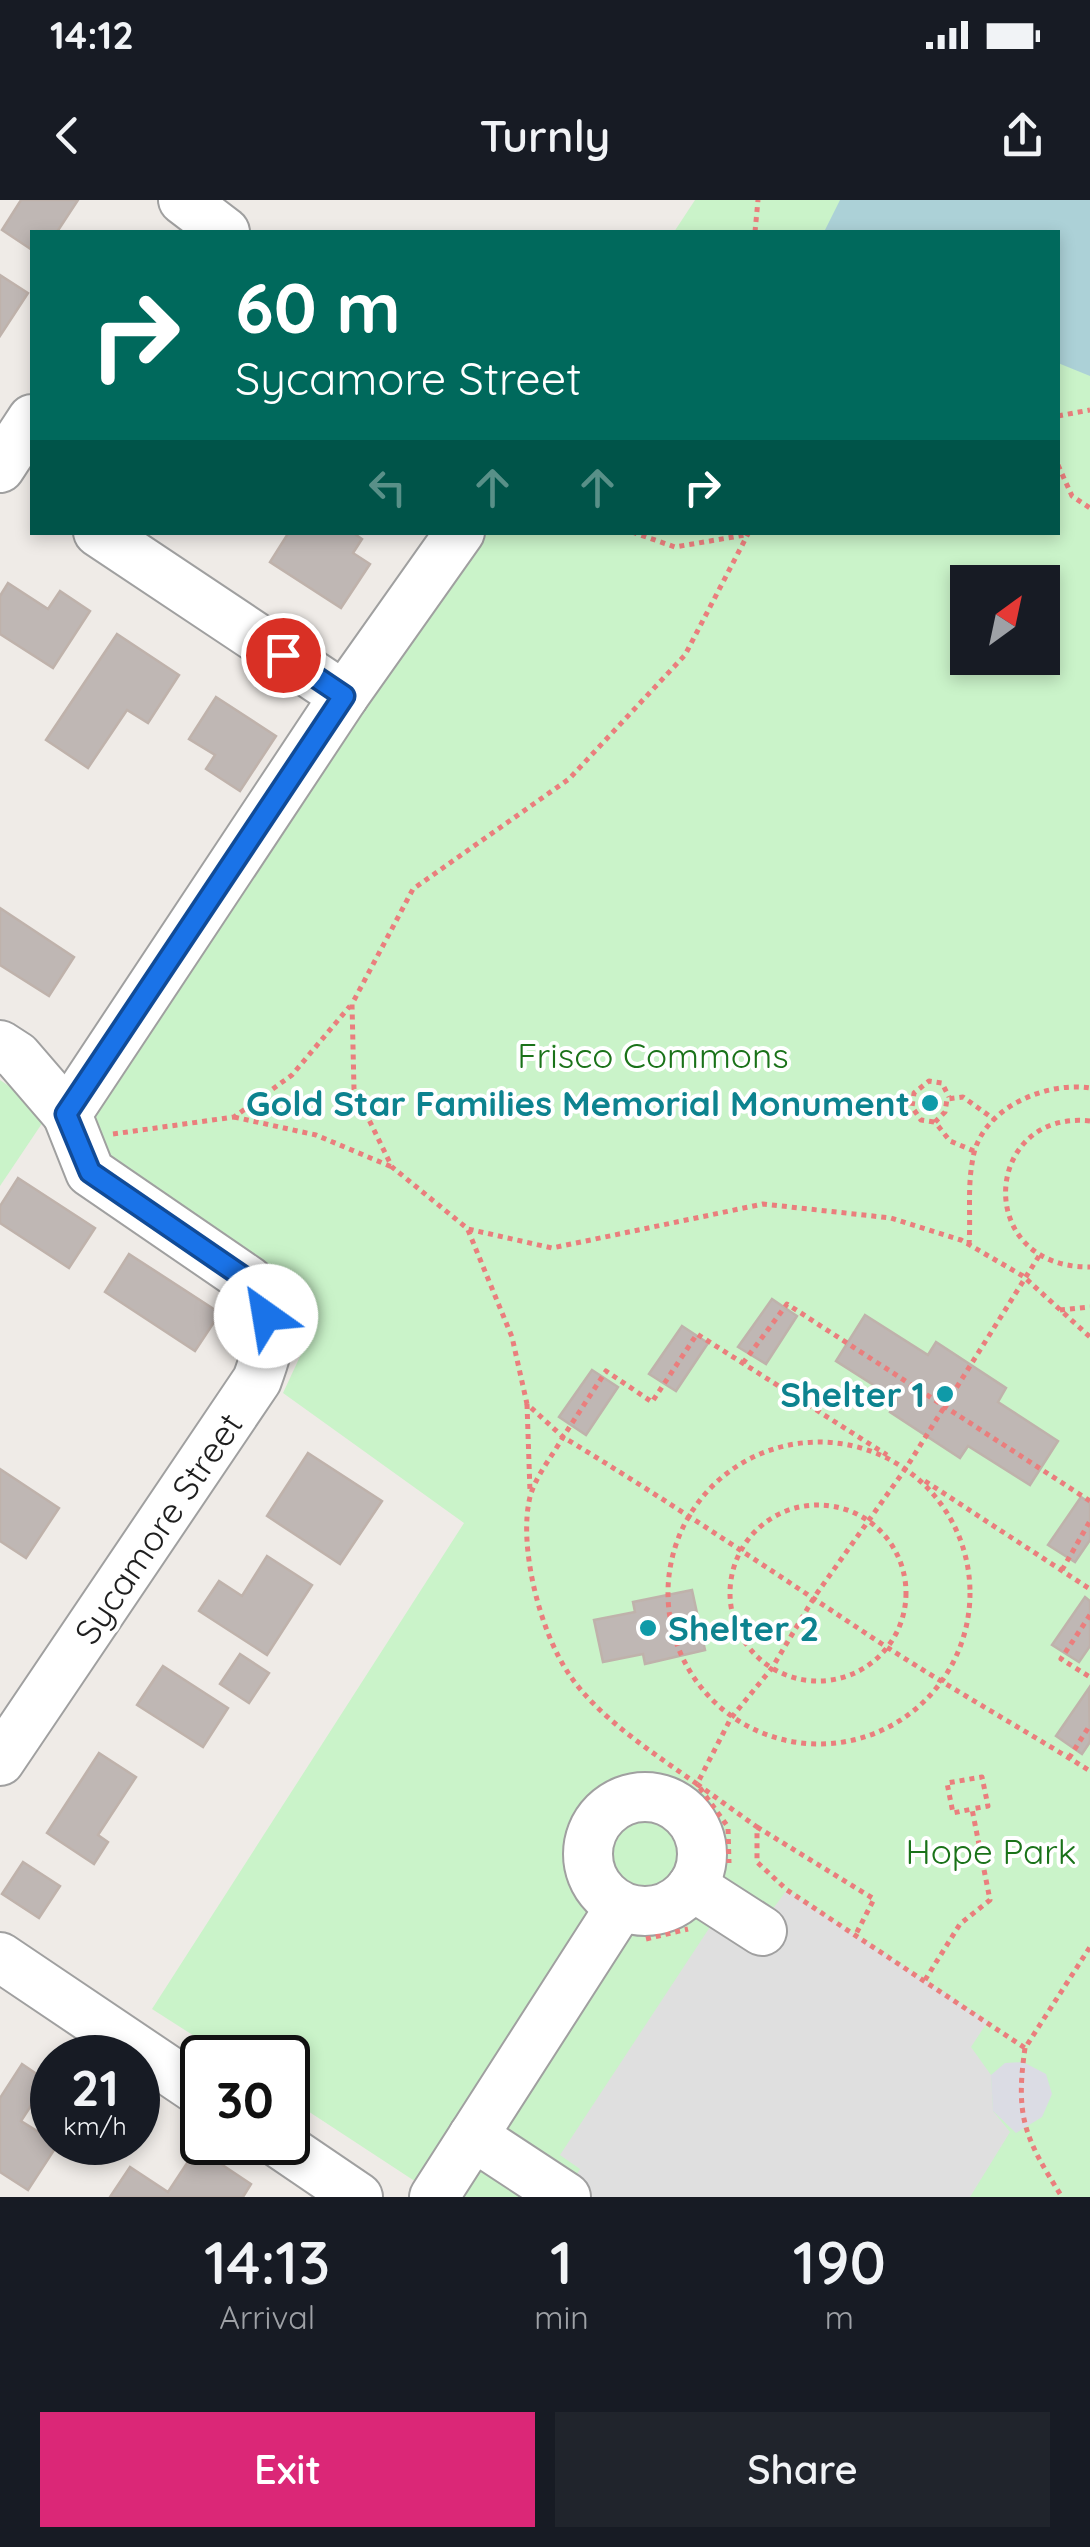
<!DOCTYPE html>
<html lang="en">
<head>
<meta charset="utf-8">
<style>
  :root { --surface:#171b24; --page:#20242c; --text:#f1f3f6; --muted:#9ea1a6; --accent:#db2777 }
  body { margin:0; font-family:Quicksand,sans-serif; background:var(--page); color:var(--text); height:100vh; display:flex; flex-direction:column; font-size:38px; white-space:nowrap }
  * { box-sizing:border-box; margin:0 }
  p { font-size:32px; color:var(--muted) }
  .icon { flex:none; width:55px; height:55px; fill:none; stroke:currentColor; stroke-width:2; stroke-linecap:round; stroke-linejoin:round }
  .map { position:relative; height:1997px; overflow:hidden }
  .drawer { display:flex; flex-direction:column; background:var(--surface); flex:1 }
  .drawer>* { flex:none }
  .banner { position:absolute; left:30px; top:30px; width:1030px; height:305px; border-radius:0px; box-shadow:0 5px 15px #0003; background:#00695c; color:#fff; overflow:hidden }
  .needle { width:65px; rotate:33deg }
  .fabs { position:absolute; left:950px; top:365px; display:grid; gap:20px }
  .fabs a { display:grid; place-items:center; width:110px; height:110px; border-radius:0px; background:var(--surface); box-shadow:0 5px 15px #0003; font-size:50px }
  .speed { position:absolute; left:30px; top:1835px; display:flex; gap:20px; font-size:50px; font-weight:700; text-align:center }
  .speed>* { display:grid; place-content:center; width:130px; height:130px; border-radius:50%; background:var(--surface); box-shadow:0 5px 15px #0003; line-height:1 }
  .speed small { font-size:25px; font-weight:400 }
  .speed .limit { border:5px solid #111; border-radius:15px; background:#fff; color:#111 }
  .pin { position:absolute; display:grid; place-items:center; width:85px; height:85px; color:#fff; margin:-42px; border:5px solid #fff; border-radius:50%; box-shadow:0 2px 10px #0007 }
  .me { position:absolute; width:110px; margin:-55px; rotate:328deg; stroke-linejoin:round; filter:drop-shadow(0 0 8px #0008) }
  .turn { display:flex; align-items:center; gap:35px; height:210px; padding:0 40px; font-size:45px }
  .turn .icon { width:130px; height:130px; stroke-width:2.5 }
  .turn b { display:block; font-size:70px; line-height:85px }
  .lanes { display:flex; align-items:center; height:95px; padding:0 40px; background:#0003; justify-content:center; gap:50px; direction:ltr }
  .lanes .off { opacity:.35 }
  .eta { display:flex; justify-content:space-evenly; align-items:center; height:170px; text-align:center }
  .eta b { font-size:60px; font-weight:600; line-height:70px }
  .button { display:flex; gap:20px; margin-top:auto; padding:20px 40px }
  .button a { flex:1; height:115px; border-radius:0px; background:var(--accent); color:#fff; font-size:40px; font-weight:600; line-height:115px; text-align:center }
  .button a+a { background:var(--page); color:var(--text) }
  .status { display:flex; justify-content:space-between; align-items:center; height:70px; padding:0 50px; background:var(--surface); direction:ltr }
  .status svg { height:28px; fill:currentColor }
  header { display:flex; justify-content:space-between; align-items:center; height:130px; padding:0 40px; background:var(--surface); font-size:45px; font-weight:600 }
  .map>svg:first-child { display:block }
</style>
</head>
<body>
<div class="status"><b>14:12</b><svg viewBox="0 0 49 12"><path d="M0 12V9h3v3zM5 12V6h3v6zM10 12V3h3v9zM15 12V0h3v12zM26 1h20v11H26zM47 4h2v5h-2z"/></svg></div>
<header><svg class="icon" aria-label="back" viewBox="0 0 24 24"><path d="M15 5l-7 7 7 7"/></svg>Turnly<svg class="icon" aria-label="share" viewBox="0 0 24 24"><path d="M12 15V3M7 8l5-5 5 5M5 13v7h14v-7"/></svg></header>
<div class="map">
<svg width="1090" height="1997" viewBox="0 0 1090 1997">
  <rect width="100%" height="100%" fill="#efebe7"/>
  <g fill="#caf3c9" fill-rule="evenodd">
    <path d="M695 0H1090V1997H439L288 1898V1858L227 1857 152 1809 464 1323 283 1193 303 1150 275 1076 113 961 89 916 475 333 1058 332V32H674ZM968 382H1042V458H968Z"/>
    <polygon points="0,880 49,913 0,986"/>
  </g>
  <polygon fill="#dfdfdf" points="787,1690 988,1821 971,1847 991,1875 993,1911 1010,1932 970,1997 563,1997 580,1969 560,1955 731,1695 766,1718"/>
  <polygon fill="#dbdce4" points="1023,1862 1046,1874 1052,1894 1042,1917 1016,1933 993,1911 991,1875 1005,1863"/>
  <polygon fill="#acd1d7" points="840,0 1090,0 1090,176 1058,163 1058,32 824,32"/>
  <g fill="#bfb7b4" stroke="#bfb2ab" stroke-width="2.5">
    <polygon points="21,0 78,0 57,32 32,32 32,50 2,30"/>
    <polygon points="0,75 28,93 0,136"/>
    <polygon points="289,332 352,332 362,339 353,353 370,364 341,408 270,362"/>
    <polygon points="8,383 48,409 60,391 90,411 53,468 0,434 0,396"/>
    <polygon points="117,434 179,475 148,523 127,510 88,568 46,540"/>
    <polygon points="216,497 276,536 240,591 206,569 215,555 189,539"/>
    <polygon points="0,708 74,757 49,796 0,765"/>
    <polygon points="18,978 95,1028 69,1068 0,1023 0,1006"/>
    <polygon points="129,1054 220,1113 195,1151 105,1092"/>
    <polygon points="772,1099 797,1116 766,1164 738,1147"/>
    <polygon points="865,1115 928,1155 936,1142 1006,1188 998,1202 1058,1241 1030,1285 968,1246 960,1258 890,1212 897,1200 836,1161"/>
    <polygon points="682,1126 708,1143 676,1191 649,1174"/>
    <polygon points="592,1170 618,1187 586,1235 559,1217"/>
    <polygon points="308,1253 382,1301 340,1364 267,1316"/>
    <polygon points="0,1269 59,1308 26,1358 0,1341"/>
    <polygon points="1081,1297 1090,1303 1090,1340 1075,1362 1048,1345"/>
    <polygon points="267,1356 312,1385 267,1455 199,1411 219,1381 242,1396"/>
    <polygon points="692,1390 705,1450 645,1464 643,1454 603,1462 594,1420 635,1412 633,1402"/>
    <polygon points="1085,1397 1090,1401 1090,1446 1079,1462 1052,1445"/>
    <polygon points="240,1454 269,1473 249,1503 220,1484"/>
    <polygon points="163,1466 228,1508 203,1547 137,1505"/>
    <polygon points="1089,1488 1090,1542 1082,1554 1056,1536"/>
    <polygon points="99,1553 136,1577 98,1635 108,1642 94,1664 47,1633"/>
    <polygon points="23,1662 60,1686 39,1718 2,1694"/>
    <polygon points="22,1864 47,1881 21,1921 58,1944 28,1990 0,1972 0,1898"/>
    <polygon points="197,1948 251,1984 243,1997 110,1997 130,1967 168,1992"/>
  </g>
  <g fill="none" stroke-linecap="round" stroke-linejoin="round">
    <g stroke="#a0a0a0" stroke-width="52">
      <g id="minor">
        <polyline points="183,0 225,32"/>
        <polyline points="0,268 32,219"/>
        <polyline points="98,332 344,496"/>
        <polyline points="0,845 17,856 67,914"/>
        <path d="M0 1561 257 1180C272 1139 276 1120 249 1081L90 972 67 914 344 496 460 332"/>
        <circle cx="645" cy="1654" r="57"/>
        <polyline points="692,1686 762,1731"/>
        <polyline points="0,1757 202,1893"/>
        <polyline points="473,1936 566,1997"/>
        <polyline points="277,1942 358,1997"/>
        <polyline points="434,1997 620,1707"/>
      </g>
    </g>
    <g stroke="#ea7e7d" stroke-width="5" stroke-dasharray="5 5" stroke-linecap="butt">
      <polyline points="755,32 758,0"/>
      <polyline points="1058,216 1090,210"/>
      <polyline points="1058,265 1072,296 1090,308"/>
      <polyline points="632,332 675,347 745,335"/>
      <polyline points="749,332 685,455 569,579 413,689 352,804 354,889 392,967 468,1029 552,1048 763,1004 891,1018 961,1040 1023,1076 1090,1137"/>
      <polyline points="234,917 316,935 392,967"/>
      <path d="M1090 921C983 909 972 1068 1090 1067"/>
      <polyline points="934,922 921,920 912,907 914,893 929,881 942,883 949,897"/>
      <polyline points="113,934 234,917 292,875 350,806"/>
      <polyline points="974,951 950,941 935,922 945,912 947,899 963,897 995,920"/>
      <polyline points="468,1030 512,1137 527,1204 563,1237 606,1171 652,1202 697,1134 887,1255"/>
      <path d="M969 1045C971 1016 967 987 973 958 981 909 1045 881 1090 888"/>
      <path d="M1039 1056 906 1268 815 1396 772 1468 731 1518 697 1584C655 1554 597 1517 569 1474 540 1432 518 1346 530 1297 535 1277 553 1255 563 1237 672 1303 776 1374 882 1444 950 1488 1021 1528 1090 1571"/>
      <polyline points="1060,1110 1090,1107"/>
      <polyline points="743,1163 787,1104 1090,1301"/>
      <polyline points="527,1204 530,1292"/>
      <circle cx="819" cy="1393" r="151"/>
      <polyline points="925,1281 1090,1389"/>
      <circle cx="818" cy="1393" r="88"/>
      <polyline points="1062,1370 1090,1321"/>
      <polyline points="1090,1415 1061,1459 1090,1477"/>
      <polyline points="1069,1558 1090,1525"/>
      <polyline points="697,1584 757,1627 757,1662 787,1690 1025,1848 1090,1747"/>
      <polyline points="700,1588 728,1627 729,1663"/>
      <polyline points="757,1627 874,1699 856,1734"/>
      <polyline points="646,1739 688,1729"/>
      <polyline points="925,1780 960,1724 990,1700 972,1609 953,1613 947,1583 982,1577 988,1606 972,1609"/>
      <path d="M1025 1848C1015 1918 1025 1938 1062 1997"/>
    </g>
    <use href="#minor" stroke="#fff" stroke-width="48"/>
  </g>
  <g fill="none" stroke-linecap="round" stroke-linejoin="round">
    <g stroke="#114b97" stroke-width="25">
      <polyline id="route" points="266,1116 249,1081 90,972 66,914 344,496 283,455"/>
    </g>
    <use href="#route" stroke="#1a73e8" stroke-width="18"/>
  </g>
  <g fill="#0f9aa8" stroke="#fff" stroke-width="4">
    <circle cx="930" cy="903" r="10"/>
    <circle cx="945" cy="1194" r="10"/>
    <circle cx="648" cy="1428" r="10"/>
  </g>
  <g text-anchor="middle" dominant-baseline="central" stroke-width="8" stroke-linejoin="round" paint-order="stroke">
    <g font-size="35" fill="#1a7219" stroke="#fff">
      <text x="653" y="855">Frisco Commons</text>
      <text x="991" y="1651">Hope Park</text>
    </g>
    <g font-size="35" font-weight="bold" fill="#0d838f" stroke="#fff" text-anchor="end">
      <text x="910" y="903">Gold Star Families Memorial Monument</text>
      <text x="925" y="1194">Shelter 1</text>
      <text x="668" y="1428" text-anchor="start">Shelter 2</text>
    </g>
    <g font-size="35" fill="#1f1f1f" stroke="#fff">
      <text transform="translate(158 1328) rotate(-56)">Sycamore Street</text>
    </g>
  </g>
</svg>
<div class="fabs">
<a><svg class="needle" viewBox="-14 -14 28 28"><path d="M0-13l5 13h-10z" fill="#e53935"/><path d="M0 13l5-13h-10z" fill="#9ea1a6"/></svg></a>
</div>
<div class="speed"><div>21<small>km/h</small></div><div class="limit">30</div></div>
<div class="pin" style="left:283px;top:455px;background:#d93025"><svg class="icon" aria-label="arrive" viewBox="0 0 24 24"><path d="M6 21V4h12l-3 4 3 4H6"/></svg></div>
<svg class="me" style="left:266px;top:1116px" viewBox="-20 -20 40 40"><circle r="19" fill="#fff"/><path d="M0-13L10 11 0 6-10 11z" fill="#1a73e8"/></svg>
<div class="banner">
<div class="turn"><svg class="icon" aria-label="right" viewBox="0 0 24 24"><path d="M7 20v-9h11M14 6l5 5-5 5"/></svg><div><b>60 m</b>Sycamore Street</div></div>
<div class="lanes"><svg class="icon off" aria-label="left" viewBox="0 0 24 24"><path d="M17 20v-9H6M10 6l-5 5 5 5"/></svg><svg class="icon off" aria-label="ahead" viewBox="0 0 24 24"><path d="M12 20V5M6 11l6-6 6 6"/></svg><svg class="icon off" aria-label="ahead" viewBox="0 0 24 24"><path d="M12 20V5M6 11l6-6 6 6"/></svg><svg class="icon" aria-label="right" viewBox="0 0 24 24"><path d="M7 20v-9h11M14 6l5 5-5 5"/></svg></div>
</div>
</div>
<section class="drawer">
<div class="eta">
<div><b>14:13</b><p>Arrival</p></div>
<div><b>1</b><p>min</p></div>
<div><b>190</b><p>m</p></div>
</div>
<div class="button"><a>Exit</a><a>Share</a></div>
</section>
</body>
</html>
